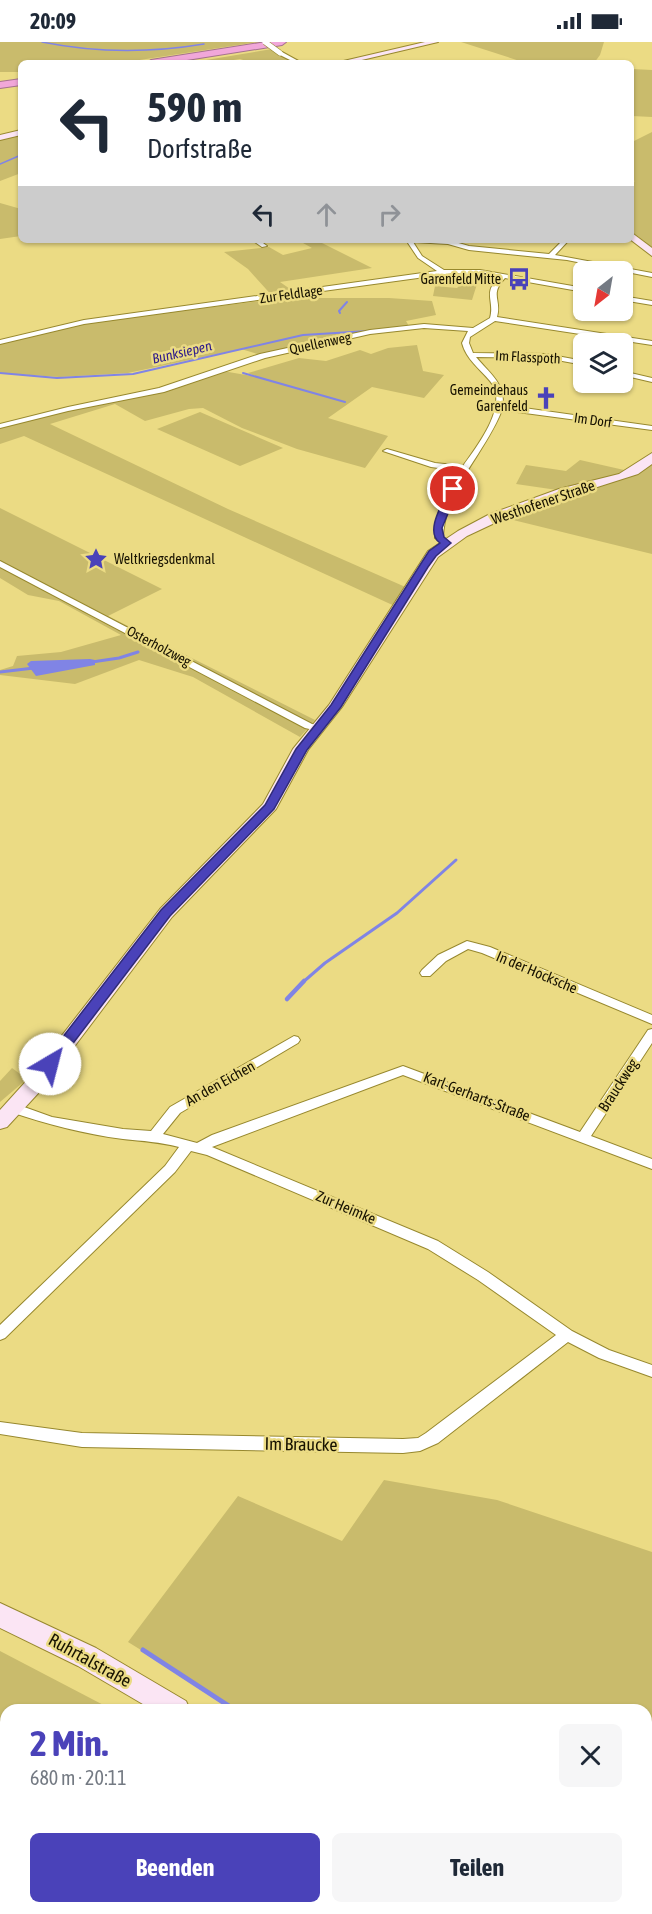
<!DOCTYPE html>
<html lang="de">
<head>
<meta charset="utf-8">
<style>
  :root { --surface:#fff; --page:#f6f6f7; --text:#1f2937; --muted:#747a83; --accent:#4a42b9 }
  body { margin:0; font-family:"Asap Condensed",sans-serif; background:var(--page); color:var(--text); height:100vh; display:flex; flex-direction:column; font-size:22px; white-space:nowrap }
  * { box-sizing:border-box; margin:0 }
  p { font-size:20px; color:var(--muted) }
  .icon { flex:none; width:33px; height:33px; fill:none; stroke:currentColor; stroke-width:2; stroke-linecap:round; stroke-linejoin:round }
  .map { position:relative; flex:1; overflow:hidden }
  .panel { position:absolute; left:0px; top:1662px; width:652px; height:210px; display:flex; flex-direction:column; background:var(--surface); border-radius:18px 18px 0 0; box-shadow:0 2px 4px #0004 }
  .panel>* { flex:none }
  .banner { position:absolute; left:18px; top:18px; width:616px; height:183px; border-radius:9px; box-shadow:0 2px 4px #0004; background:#fff; color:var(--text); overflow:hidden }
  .needle { width:39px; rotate:211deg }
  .fabs { position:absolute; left:573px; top:219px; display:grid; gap:12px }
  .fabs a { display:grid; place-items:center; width:60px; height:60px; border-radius:9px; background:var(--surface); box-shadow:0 2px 4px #0004; font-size:30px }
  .pin { position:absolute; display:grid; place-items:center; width:51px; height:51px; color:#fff; margin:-26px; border:3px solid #fff; border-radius:50%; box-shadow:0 2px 6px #0007 }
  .me { position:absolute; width:66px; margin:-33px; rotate:37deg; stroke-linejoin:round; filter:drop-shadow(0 0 4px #0008) }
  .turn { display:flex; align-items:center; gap:21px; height:126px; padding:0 30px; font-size:27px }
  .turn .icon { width:78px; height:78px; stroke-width:2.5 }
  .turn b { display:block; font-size:42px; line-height:51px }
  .lanes { display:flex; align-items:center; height:57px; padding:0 30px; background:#0003; justify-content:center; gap:30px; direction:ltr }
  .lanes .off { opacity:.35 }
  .round { display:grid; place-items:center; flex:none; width:63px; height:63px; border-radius:9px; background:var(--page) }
  .head { display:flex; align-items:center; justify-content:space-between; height:102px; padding:0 30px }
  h1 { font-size:36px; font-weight:700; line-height:45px; color:var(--accent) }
  .action { display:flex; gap:12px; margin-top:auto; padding:12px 30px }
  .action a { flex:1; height:69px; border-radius:9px; background:var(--accent); color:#fff; font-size:24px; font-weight:700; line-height:69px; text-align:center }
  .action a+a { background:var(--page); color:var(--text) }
  .status { display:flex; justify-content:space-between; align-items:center; height:42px; padding:0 30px; background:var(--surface); direction:ltr }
  .status svg { height:16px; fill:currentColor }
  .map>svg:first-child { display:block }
</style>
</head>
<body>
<div class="status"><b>20:09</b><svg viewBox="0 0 49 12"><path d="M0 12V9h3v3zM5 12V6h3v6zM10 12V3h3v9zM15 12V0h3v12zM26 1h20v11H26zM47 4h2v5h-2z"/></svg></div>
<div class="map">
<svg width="652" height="1872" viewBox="0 0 652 1872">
  <rect width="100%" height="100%" fill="#ebdb84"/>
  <g fill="#c9bb6c">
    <polygon points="0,0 258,0 120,21 21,21 21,30 0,30"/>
    <polygon points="461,0 604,0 600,13 594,21 526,21"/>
    <polygon points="272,7 297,21 253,21 240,17 214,21 188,21"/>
    <polygon points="632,27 652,28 652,75 632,74"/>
    <polygon points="652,90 652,211 632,194 632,141 635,139 632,138 632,100"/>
    <polygon points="21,92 21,131 0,139 0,97"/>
    <polygon points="0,161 21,167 21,194 0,197"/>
    <polygon points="318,199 372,226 280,240 303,256 389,256 432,259 436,273 406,279 410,286 370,290 264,314 241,307 128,331 59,335 0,331 0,302 85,281 275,257 248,227 224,210 269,205 283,213 312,206 303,201"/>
    <polygon points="464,239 477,242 472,258 433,254 435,244 457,246"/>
    <polygon points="417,303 423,329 444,333 424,356 372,345 328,376 388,394 365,426 297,407 242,386 203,366 189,367 145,379 115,362 50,382 228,467 410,547 399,566 24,394 0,402 0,384 161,348 217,328 257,335 248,331 299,316 326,319 360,308 371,312 388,306"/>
    <polygon points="200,370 283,406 240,424 157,387"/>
    <polygon points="652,415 652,512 509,477 564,449 516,442 526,423 566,429 580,418 633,430"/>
    <polygon points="0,466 162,547 108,574 315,678 300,695 193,635 139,618 75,642 0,633 0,628 13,624 17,614 61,610 121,593 59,559 28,553 0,536"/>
    <polygon points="12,1026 27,1037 0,1060 0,1039"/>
    <polygon points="384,1438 497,1458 652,1510 652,1872 525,1872 516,1866 646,1866 646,1668 238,1668 128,1600 238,1454 342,1499"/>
    <polygon points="0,1609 113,1668 6,1668 6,1866 392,1866 400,1872 0,1872"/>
  </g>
  <polygon fill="#8084e5" points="90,617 95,618 95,623 36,634 27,622 31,619"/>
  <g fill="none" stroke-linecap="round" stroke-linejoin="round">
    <g stroke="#8084e5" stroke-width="1.5">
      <path d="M42 0C96 11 150 11 204 2"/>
      <polyline points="0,122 21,113"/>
    </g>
    <g stroke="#8084e5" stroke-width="2">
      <polyline points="340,271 339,269 347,260"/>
      <polyline points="0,331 57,336 133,332 303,293 368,289"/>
      <polyline points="243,331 345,360"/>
    </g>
    <g stroke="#8084e5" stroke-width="3">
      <polyline points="92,620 119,616 138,610"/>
      <polyline points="0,630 34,626"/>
      <polyline points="302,941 325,921 397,871 456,818"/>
    </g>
    <polyline stroke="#8084e5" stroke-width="4.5" points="287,957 304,939"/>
    <g stroke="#8084e5" stroke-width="5">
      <polyline points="143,1608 235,1668"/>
      <polyline points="529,1866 537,1872"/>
    </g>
    <g stroke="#97882e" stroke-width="2">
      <g id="street">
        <polygon points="278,10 282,10 302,21 296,21 278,12"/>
        <polygon points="252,198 259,198 267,204 262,205"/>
        <path d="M406 198H448L469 204 549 212 563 198H569L555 213 652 231V235L567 218 469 208 448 202 413 200 422 214 444 228H480L584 246V250L505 236C489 253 502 257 497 275L652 299V303L495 279 470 295 469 301 473 311 546 312 584 319V323L546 316 476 315C490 332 504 340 503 363L652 384V388L502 368C485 412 445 446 443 495L450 501 446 504 435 496C436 468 445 451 460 429L431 425 383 409 387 407 435 421 463 424C477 404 510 363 490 339 480 327 466 317 462 301L468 289 424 286 370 292 265 316 164 350 68 369 0 386V382L68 365 159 346 260 312 370 288 424 282 473 286 490 276C495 258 482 252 499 235L454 231 84 282 0 302V298L84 278 437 229 418 216Z"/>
        <polygon points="622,254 652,259 652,263 622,258"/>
        <polygon points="622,329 652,336 652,340 622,333"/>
        <polygon points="0,519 312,682 322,684 323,686 318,689 305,686 0,525"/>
        <polygon points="467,899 490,905 652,973 652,982 482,911 468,907 446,919 430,934 422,934 420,931 422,928 438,913"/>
        <path d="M652 987V1001L591 1094 652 1117V1127L403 1033 212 1105 438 1199 488 1230 572 1289 609 1308 652 1323V1335L599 1316 568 1300 438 1401 420 1409 403 1411 82 1405 0 1392V1380L82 1391 403 1397 418 1396 426 1391 556 1293 478 1238 428 1207 207 1113 191 1109 175 1130 5 1296 0 1298V1283L165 1124 179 1105C160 1100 143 1099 123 1097 84 1092 46 1082 8 1069L6 1066 8 1063 13 1061 52 1075 123 1087 151 1089 170 1065 294 994 298 995 300 998 298 1001 180 1071 163 1092 197 1101 212 1093 403 1024 580 1090 648 988Z"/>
      </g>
    </g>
    <g stroke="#97882e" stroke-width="2">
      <g id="secondary">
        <polygon points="425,0 438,0 349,21 335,21"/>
        <polygon points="21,88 21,93 0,98 0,93"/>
        <polygon points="632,191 652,206 652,214 631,198"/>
        <polygon points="652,411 652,422 638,432 516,471 467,494 438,515 342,665 308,708 276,767 172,875 43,1046 7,1085 0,1087 0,1068 29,1036 160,867 263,762 293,707 329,663 428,509 458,489 490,472 559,447 619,432"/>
        <polygon points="0,1561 96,1606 186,1659 190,1668 153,1668 78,1624 0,1586"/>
        <polygon points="444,1866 478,1866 481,1872 446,1872"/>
      </g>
    </g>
    <g stroke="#a5738d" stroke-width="2">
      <g id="highway">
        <polygon points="266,0 286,0 282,3 168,21 146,21 151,18"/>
        <polygon points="21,37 21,43 0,46 0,40"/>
      </g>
    </g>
    <use href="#street" fill="#fff" fill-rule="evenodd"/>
    <use href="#secondary" fill="#fbe5f4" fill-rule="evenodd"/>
    <use href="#highway" fill="#f1a7d9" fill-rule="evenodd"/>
    <g stroke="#97882e" stroke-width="6" stroke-linecap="butt">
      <polyline id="street-bridge" points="265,0 280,11"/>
    </g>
    <use href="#street-bridge" stroke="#fff" stroke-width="5"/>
  </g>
  <path fill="#4a42b9" stroke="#302b78" stroke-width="1.5" d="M453 444 458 447 442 486 444 495 451 501 436 514 428 525 341 665 307 708 274 767 170 874 55 1025H45L43 1022 45 1018 161 868 265 763 296 707 331 663 420 523 429 509 440 501C424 490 443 461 449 447Z"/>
  <defs>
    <g id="bus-bare" transform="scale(1.8)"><path d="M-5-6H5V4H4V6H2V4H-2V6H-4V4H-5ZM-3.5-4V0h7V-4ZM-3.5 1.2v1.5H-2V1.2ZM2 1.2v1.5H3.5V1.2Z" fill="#4a42b9" stroke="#ebdb84" stroke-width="2.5" paint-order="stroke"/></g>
    <g id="church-bare" transform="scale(1.8)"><path d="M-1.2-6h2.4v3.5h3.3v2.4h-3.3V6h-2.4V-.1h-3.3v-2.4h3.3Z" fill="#4a42b9" stroke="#ebdb84" stroke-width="2.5" paint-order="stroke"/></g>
    <g id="sight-bare" transform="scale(1.8)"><path d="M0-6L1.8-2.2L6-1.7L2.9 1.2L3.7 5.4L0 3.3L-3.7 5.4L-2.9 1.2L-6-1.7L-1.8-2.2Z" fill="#4a42b9" stroke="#ebdb84" stroke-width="2.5" paint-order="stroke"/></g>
  </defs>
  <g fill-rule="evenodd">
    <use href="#bus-bare" x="519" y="237"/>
    <use href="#church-bare" x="546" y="356"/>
    <use href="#sight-bare" x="96" y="517"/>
  </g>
  <g text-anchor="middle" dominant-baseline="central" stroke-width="5" stroke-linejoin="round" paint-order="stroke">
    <g font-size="14" fill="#171200" stroke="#ebdb84" text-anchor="end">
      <text x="501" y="237">Garenfeld Mitte</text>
      <text x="528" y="348">Gemeindehaus<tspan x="528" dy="16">Garenfeld</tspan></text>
      <text x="114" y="517" text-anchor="start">Weltkriegsdenkmal</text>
    </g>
    <g font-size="14" fill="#171200" stroke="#ebdb84">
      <text transform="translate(291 252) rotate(-8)">Zur Feldlage</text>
      <text transform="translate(320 301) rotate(-12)">Quellenweg</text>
      <text transform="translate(528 315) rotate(3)">Im Flasspoth</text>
      <text transform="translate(593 378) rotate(8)">Im Dorf</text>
      <text transform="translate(159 604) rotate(28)">Osterholzweg</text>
    </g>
    <g font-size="14" font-style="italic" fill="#2d198b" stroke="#ebdb84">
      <text transform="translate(182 310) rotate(-13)">Bunksiepen</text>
    </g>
    <g font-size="15" fill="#171200" stroke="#ebdb84">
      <text transform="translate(543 460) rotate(-19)">Westhofener Straße</text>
      <text transform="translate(537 930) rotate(23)">In der Hocksche</text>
      <text transform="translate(220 1041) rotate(-29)">An den Eichen</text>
      <text transform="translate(618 1043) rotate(-57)">Brauckweg</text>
      <text transform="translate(477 1054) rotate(21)">Karl-Gerharts-Straße</text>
      <text transform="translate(346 1165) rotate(23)">Zur Heimke</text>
    </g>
    <g font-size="18" fill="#171200" stroke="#ebdb84">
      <text transform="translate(301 1402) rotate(1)">Im Braucke</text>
      <text transform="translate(90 1618) rotate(29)">Ruhrtalstraße</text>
    </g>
  </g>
</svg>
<div class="fabs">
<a><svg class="needle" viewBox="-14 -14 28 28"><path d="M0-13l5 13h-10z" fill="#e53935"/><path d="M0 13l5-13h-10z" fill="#747a83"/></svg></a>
<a><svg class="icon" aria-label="layers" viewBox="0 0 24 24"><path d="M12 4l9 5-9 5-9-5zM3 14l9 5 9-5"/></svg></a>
</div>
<div class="pin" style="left:453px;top:447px;background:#d93025"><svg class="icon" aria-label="arrive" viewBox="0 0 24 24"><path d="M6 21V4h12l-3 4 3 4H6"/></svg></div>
<svg class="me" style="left:50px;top:1022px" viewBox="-20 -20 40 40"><circle r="19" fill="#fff"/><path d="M0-13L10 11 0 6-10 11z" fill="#4a42b9"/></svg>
<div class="banner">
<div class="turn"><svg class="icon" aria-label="left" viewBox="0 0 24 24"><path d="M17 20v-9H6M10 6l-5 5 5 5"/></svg><div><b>590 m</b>Dorfstraße</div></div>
<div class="lanes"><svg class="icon" aria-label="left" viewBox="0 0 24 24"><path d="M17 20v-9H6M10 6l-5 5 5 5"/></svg><svg class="icon off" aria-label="ahead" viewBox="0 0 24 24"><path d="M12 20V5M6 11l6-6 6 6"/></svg><svg class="icon off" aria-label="right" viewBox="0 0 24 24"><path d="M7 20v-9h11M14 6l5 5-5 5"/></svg></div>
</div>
<section class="panel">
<div class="head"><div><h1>2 Min.</h1><p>680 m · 20:11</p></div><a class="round"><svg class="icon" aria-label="close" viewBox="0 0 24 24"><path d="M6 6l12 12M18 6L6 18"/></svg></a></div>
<div class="action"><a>Beenden</a><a>Teilen</a></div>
</section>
</div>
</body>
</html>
